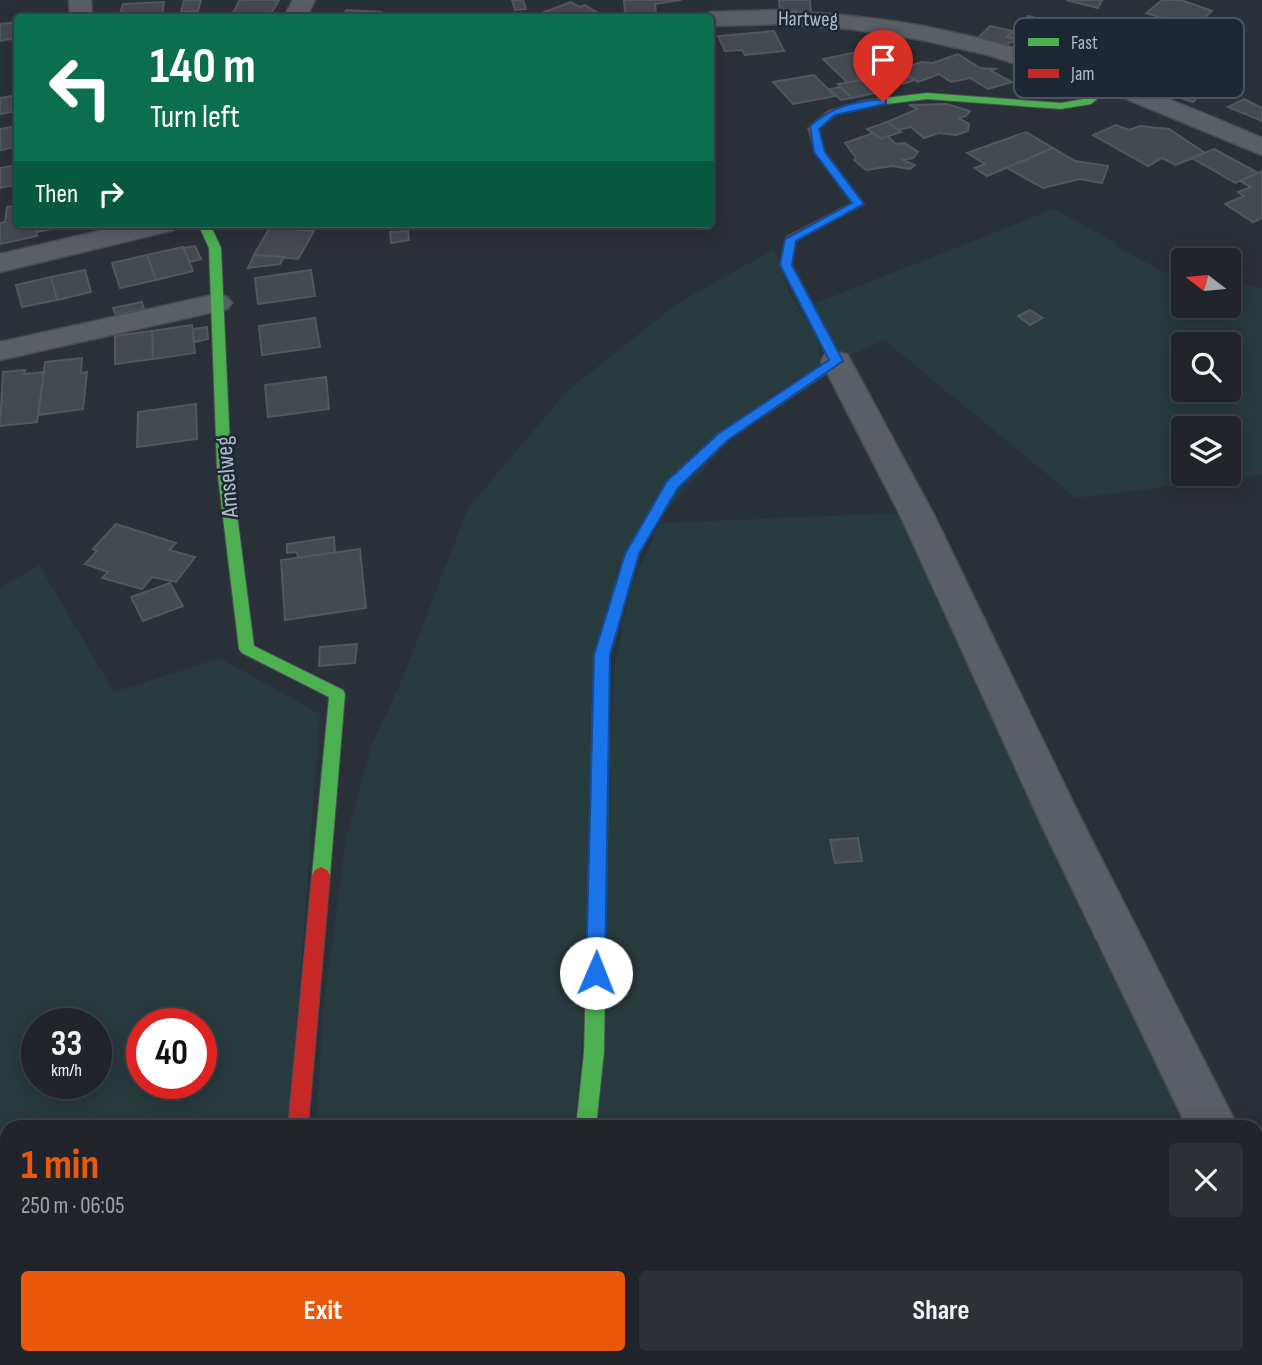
<!DOCTYPE html>
<html lang="en">
<head>
<meta charset="utf-8">
<style>
  :root { --surface:#20242a; --page:#2d3036; --text:#f1f3f6; --muted:#a2a4a8; --line:#3d4147; --accent:#ea580c }
  body { margin:0; font-family:"Sofia Sans Condensed",sans-serif; background:var(--page); color:var(--text); height:100vh; display:flex; flex-direction:column; font-size:26px; white-space:nowrap }
  * { box-sizing:border-box; margin:0 }
  p { font-size:23px; color:var(--muted) }
  .icon { flex:none; width:38px; height:38px; fill:none; stroke:currentColor; stroke-width:2; stroke-linecap:round; stroke-linejoin:round }
  .map { position:relative; flex:1; overflow:hidden }
  .drawer { position:absolute; left:0px; top:1120px; width:1264px; height:245px; display:flex; flex-direction:column; background:var(--surface); border-radius:21px 21px 0 0; box-shadow:0 4px 18px #0003,0 0 0 2px var(--line) }
  .drawer>* { flex:none }
  .top-card { position:absolute; left:14px; top:14px; width:700px; height:214px; border-radius:7px; box-shadow:0 4px 18px #0003,0 0 0 2px var(--line); background:#0b6e4f; color:#fff; overflow:hidden }
  .needle { width:46px; rotate:286deg }
  .controls { position:absolute; left:1171px; top:248px; display:grid; gap:14px }
  .controls a { display:grid; place-items:center; width:70px; height:70px; border-radius:7px; background:var(--surface); box-shadow:0 4px 18px #0003,0 0 0 2px var(--line); font-size:35px }
  .speed { position:absolute; left:21px; top:1008px; display:flex; gap:14px; font-size:35px; font-weight:700; text-align:center }
  .speed>* { display:grid; place-content:center; width:91px; height:91px; border-radius:50%; background:var(--surface); box-shadow:0 4px 18px #0003,0 0 0 2px var(--line); line-height:1 }
  .speed small { font-size:18px; font-weight:400 }
  .speed .limit { border:10px solid #d22; background:#fff; color:#111 }
  .pin { position:absolute; display:grid; place-items:center; width:60px; height:60px; color:#fff; margin:-72px -30px; border-radius:50% 50% 50% 0; rotate:-45deg; box-shadow:0 0 7px #0007 }
  .pin .icon { rotate:45deg }
  .me { position:absolute; width:77px; margin:-38px; rotate:1deg; stroke-linejoin:round; filter:drop-shadow(0 0 5px #0008) }
  .turn { display:flex; align-items:center; gap:24px; height:147px; padding:0 21px; font-size:32px }
  .turn .icon { width:91px; height:91px; stroke-width:2.5 }
  .turn b { display:block; font-size:49px; line-height:60px }
  .then { display:flex; align-items:center; height:66px; padding:0 21px; background:#0003; gap:14px; font-size:26px }
  .round { display:grid; place-items:center; flex:none; width:74px; height:74px; border-radius:7px; background:var(--page) }
  .head { display:flex; align-items:center; justify-content:space-between; height:119px; padding:0 21px }
  h1 { font-size:42px; font-weight:700; line-height:52px; color:var(--accent) }
  .cta { display:flex; gap:14px; margin-top:auto; padding:14px 21px }
  .cta a { flex:1; height:80px; border-radius:7px; background:var(--accent); color:#fff; font-size:28px; font-weight:700; line-height:80px; text-align:center }
  .cta a+a { background:var(--page); color:var(--text) }
  .map>svg:first-child { display:block }
</style>
</head>
<body>
<div class="map">
<svg width="1262" height="1365" viewBox="0 0 1262 1365">
  <rect width="100%" height="100%" fill="#2a3038"/>
  <g fill="#273a3e" fill-rule="evenodd">
    <path d="M1054 209 1119 244 1115 246 1168 274 1183 275V306H1228L1229 281 1262 288V475L1076 498 884 340 841 360 813 304ZM1183 345H1228V390H1183ZM1183 429H1228V474H1183Z"/>
    <polygon points="774,249 789,293 818,339 820,365 766,399 617,567 575,1127 316,1127 323,1012 346,838 372,744 400,684 468,508 567,391 675,305"/>
    <polygon points="900,513 1213,1127 586,1127 615,665 631,586 660,523"/>
    <path d="M39 565 114 692 220 658 320 714 289 1127H7V1322L0 1323V588ZM37 1024H96V1083H37ZM142 1024H201V1083H142Z"/>
  </g>
  <g fill="#444950" stroke="#52575f" stroke-width="2">
    <polygon points="184,0 201,0 198,11 181,12"/>
    <polygon points="240,0 279,0 270,15 232,14"/>
    <polygon points="512,0 523,0 526,9 515,10"/>
    <polygon points="624,0 681,0 655,4 656,13 625,13"/>
    <polygon points="779,0 810,0 811,13 780,12"/>
    <polygon points="1066,0 1102,0 1098,8"/>
    <polygon points="1162,0 1181,0 1212,11 1202,20 1220,25 1211,33 1146,13"/>
    <polygon points="164,2 162,16 119,18 123,4"/>
    <polygon points="571,2 580,7 585,5 605,17 541,18 536,15"/>
    <polygon points="346,10 381,12 378,18 342,18"/>
    <polygon points="1028,16 1087,31 1076,43 1085,46 1077,54 1007,37"/>
    <polygon points="18,22 18,38 0,41 0,24"/>
    <polygon points="990,26 1013,31 1007,37 1019,40 1003,45 978,38"/>
    <polygon points="774,31 784,51 745,55 742,50 725,51 718,36"/>
    <polygon points="871,49 887,63 874,65 885,75 848,83 823,59"/>
    <polygon points="958,54 980,68 995,69 991,71 1012,82 988,89 970,78 951,82 939,74 918,82 899,70 921,62 933,63"/>
    <polygon points="899,70 915,80 903,84 888,74"/>
    <polygon points="814,75 835,96 793,104 773,82"/>
    <polygon points="863,80 876,93 852,98 838,84"/>
    <polygon points="1178,84 1203,92 1193,102 1168,94"/>
    <polygon points="840,87 852,98 841,100 830,89"/>
    <polygon points="18,95 18,111 0,114 0,98"/>
    <polygon points="1244,99 1262,108 1262,121 1228,107"/>
    <polygon points="946,104 970,111 966,116 959,118 969,124 968,131 956,135 939,133 924,138 911,127 898,130 887,122 918,109 909,105"/>
    <polygon points="887,122 901,132 881,139 867,129"/>
    <polygon points="1116,125 1129,130 1140,126 1169,129 1205,153 1176,165 1162,158 1148,166 1093,135"/>
    <polygon points="18,126 18,147 0,150 0,129"/>
    <polygon points="1026,132 1053,148 987,176 975,168 985,164 967,153"/>
    <polygon points="873,133 881,139 887,136 896,144 905,143 918,152 913,158 903,160 915,165 910,169 892,166 866,170 854,160 856,158 845,143"/>
    <polygon points="1053,148 1075,161 1108,166 1102,183 1080,179 1043,188 1007,168"/>
    <polygon points="1214,149 1258,173 1235,183 1192,158"/>
    <polygon points="18,165 18,184 0,188 0,168"/>
    <polygon points="1262,171 1262,218 1253,222 1225,204 1244,196 1238,192 1251,187 1240,181"/>
    <polygon points="18,205 18,224 35,224 37,236 0,244 0,223 5,222 7,207"/>
    <polygon points="35,224 65,224 66,226 37,232"/>
    <polygon points="272,224 317,224 314,231 270,227"/>
    <polygon points="270,227 314,231 298,259 254,255"/>
    <polygon points="408,231 409,240 391,243 390,232"/>
    <polygon points="195,246 201,259 189,262 183,248"/>
    <polygon points="183,247 193,271 156,280 147,255"/>
    <polygon points="147,255 156,280 120,288 112,263"/>
    <polygon points="254,255 284,257 280,264 248,268"/>
    <polygon points="85,270 91,292 57,300 51,277"/>
    <polygon points="311,270 315,296 258,304 255,278"/>
    <polygon points="51,277 57,300 22,307 16,285"/>
    <polygon points="142,302 144,309 116,315 113,308"/>
    <polygon points="1030,310 1043,318 1030,325 1018,316"/>
    <polygon points="315,318 320,347 262,355 259,326"/>
    <polygon points="192,325 195,353 153,359 152,331"/>
    <polygon points="207,327 208,339 194,342 193,329"/>
    <polygon points="152,331 153,359 115,364 115,336"/>
    <polygon points="82,358 81,373 87,372 83,409 38,415 45,362"/>
    <polygon points="25,370 24,374 44,372 37,422 0,426 3,372"/>
    <polygon points="326,377 329,409 268,417 265,385"/>
    <polygon points="196,404 197,439 137,447 138,412"/>
    <polygon points="116,524 176,543 169,550 195,557 176,582 152,577 142,589 102,578 108,572 85,564 97,551 93,549"/>
    <polygon points="334,537 335,553 298,558 297,552 287,553 287,544"/>
    <polygon points="360,549 366,608 285,620 281,560"/>
    <polygon points="170,583 183,606 143,621 131,597"/>
    <polygon points="357,644 355,663 319,666 320,647"/>
    <polygon points="858,838 862,861 835,863 830,840"/>
  </g>
  <g fill="none" stroke-linecap="round" stroke-linejoin="round">
    <g stroke="#484c53" stroke-width="3">
      <g id="street">
        <polygon points="69,0 91,0 92,18 70,18"/>
        <polygon points="293,0 315,0 306,18 283,18"/>
        <path d="M780 10C828 14 875 17 923 26 1040 49 1153 90 1262 138V155L1124 98 988 55 922 40 850 29 780 24 710 26V18H700L710 12Z"/>
        <polygon points="129,224 178,224 174,230 0,272 0,254"/>
        <polygon points="217,294 227,297 232,303 227,309 0,360 0,342"/>
        <polygon points="836,352 847,354 851,361 934,515 1081,819 1238,1127 1187,1127 1042,826 900,515 821,361 825,354"/>
        <polygon points="1256,1189 1262,1191 1262,1250 1256,1247"/>
        <polygon points="7,1319 7,1358 29,1358 26,1365 0,1365 0,1320"/>
      </g>
    </g>
    <g stroke="#484c53" stroke-width="2">
      <g id="fast">
        <polygon points="1105,83 1114,85 1091,104 1061,109 927,99 862,107 845,112 840,109 861,101 927,93 1061,103 1084,99"/>
        <polygon points="198,224 210,224 221,248 231,468 254,646 343,690 345,694 330,875 327,880 321,883 315,880 312,875 329,697 242,653 239,649 217,468 209,248"/>
        <polygon points="827,339 831,340 842,361 840,364 728,440 677,488 639,554 610,655 604,1052 596,1127 576,1127 584,1052 594,655 625,554 667,482 718,434 829,360 821,343"/>
      </g>
    </g>
    <g stroke="#484c53" stroke-width="2">
      <g id="jam">
        <polygon points="845,106 850,109 836,115 818,129 825,152 864,204 795,241 792,265 833,343 827,347 821,343 780,265 786,237 852,203 815,152 808,128 828,111"/>
        <polygon points="321,867 327,870 330,875 308,1127 288,1127 312,875 315,870"/>
      </g>
    </g>
    <use href="#street" fill="#5a5e66" fill-rule="evenodd"/>
    <use href="#fast" fill="#4caf50" fill-rule="evenodd"/>
    <use href="#jam" fill="#c62828" fill-rule="evenodd"/>
  </g>
  <path fill="#1a73e8" stroke="#114b97" stroke-width="2" d="M883 99 886 100V104L835 115 819 129 825 152 864 204 796 241 792 265 843 361 728 440 678 488 639 554 610 655 605 973 602 979 596 981 589 979 586 973 594 655 625 554 667 481 718 434 829 360 780 265 785 239 852 203 814 152 810 126C833 106 852 102 883 99Z"/>
  <g text-anchor="middle" dominant-baseline="central" stroke-width="5" stroke-linejoin="round" paint-order="stroke">
    <g font-size="21" fill="#b4bcc9" stroke="#1d2633">
      <text transform="translate(808 19) rotate(1)">Hartweg</text>
    </g>
    <g font-size="24" fill="#b4bcc9" stroke="#1d2633">
      <text transform="translate(227 477) rotate(-95)">Amselweg</text>
    </g>
  </g>
  <rect x="1014" y="18" width="230" height="80" rx="10" fill="#1d2633" stroke="#4a5360" stroke-width="2"/>
  <rect x="1028" y="38" width="31" height="8" fill="#4caf50"/>
  <rect x="1028" y="69" width="31" height="9" fill="#c62828"/>
  <g font-size="19" fill="#b4bcc9">
    <text x="1071" y="49">Fast</text>
    <text x="1071" y="80">Jam</text>
  </g>
</svg>
<div class="controls">
<a><svg class="needle" viewBox="-14 -14 28 28"><path d="M0-13l5 13h-10z" fill="#e53935"/><path d="M0 13l5-13h-10z" fill="#a2a4a8"/></svg></a>
<a><svg class="icon" aria-label="search" viewBox="0 0 24 24"><circle cx="10" cy="10" r="6"/><path d="M15 15l6 6"/></svg></a>
<a><svg class="icon" aria-label="layers" viewBox="0 0 24 24"><path d="M12 4l9 5-9 5-9-5zM3 14l9 5 9-5"/></svg></a>
</div>
<div class="speed"><div>33<small>km/h</small></div><div class="limit">40</div></div>
<div class="pin" style="left:883px;top:102px;background:#d93025"><svg class="icon" aria-label="arrive" viewBox="0 0 24 24"><path d="M6 21V4h12l-3 4 3 4H6"/></svg></div>
<svg class="me" style="left:596px;top:973px" viewBox="-20 -20 40 40"><circle r="19" fill="#fff"/><path d="M0-13L10 11 0 6-10 11z" fill="#1a73e8"/></svg>
<div class="top-card">
<div class="turn"><svg class="icon" aria-label="left" viewBox="0 0 24 24"><path d="M17 20v-9H6M10 6l-5 5 5 5"/></svg><div><b>140 m</b>Turn left</div></div>
<div class="then">Then<svg class="icon" aria-label="right" viewBox="0 0 24 24"><path d="M7 20v-9h11M14 6l5 5-5 5"/></svg></div>
</div>
<section class="drawer">
<div class="head"><div><h1>1 min</h1><p>250 m · 06:05</p></div><a class="round"><svg class="icon" aria-label="close" viewBox="0 0 24 24"><path d="M6 6l12 12M18 6L6 18"/></svg></a></div>
<div class="cta"><a>Exit</a><a>Share</a></div>
</section>
</div>
</body>
</html>
